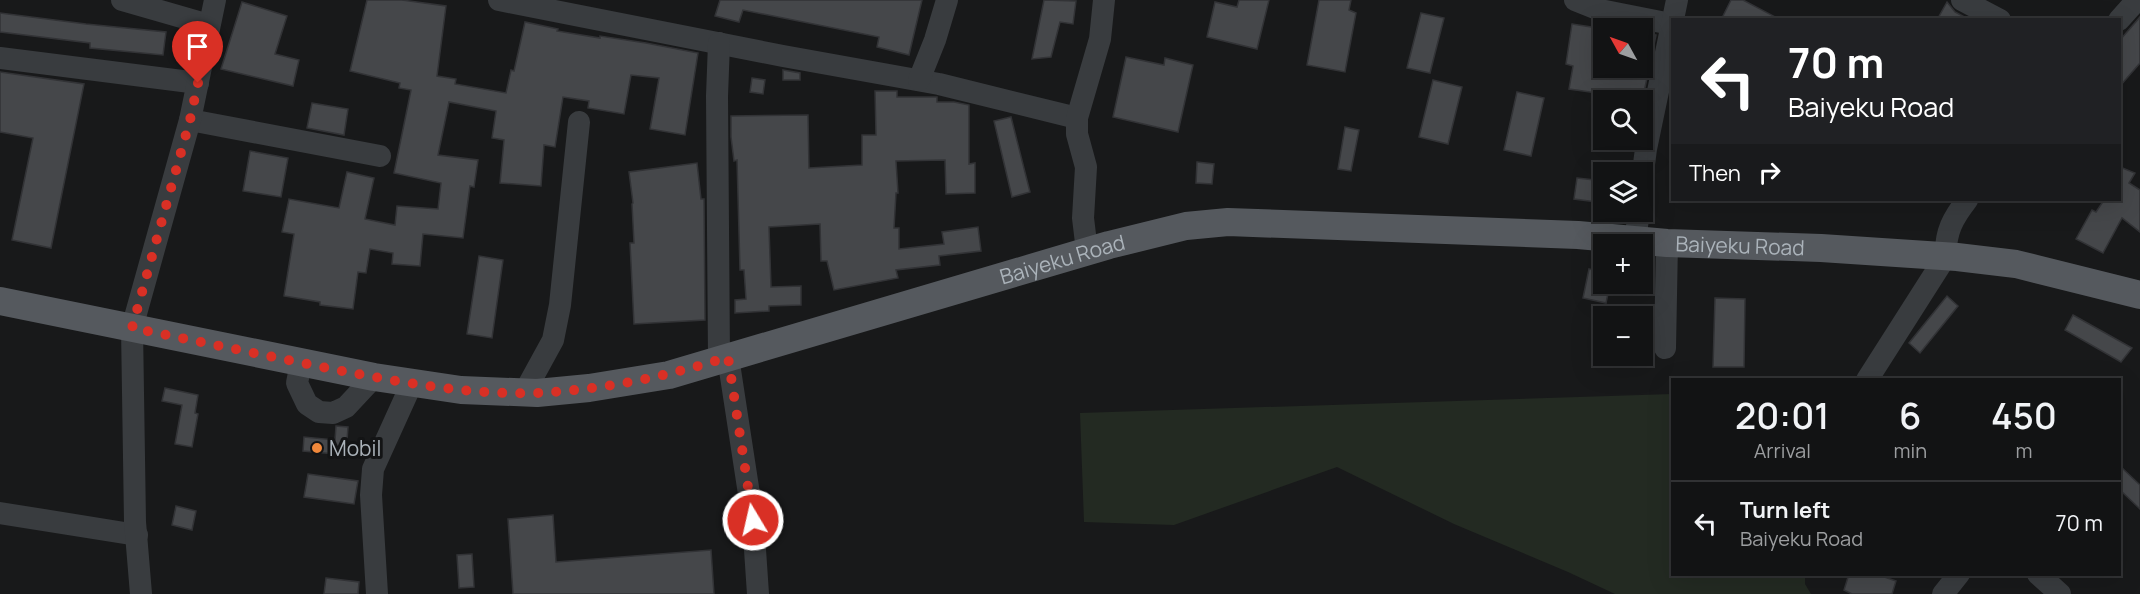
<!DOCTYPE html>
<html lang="en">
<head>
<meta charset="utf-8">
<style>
  :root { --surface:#121314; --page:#1b1c1d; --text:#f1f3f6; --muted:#9c9ea0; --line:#313234 }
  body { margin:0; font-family:Manrope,sans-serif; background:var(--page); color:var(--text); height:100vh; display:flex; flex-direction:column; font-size:22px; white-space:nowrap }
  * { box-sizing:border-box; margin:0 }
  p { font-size:20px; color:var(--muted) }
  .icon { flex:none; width:33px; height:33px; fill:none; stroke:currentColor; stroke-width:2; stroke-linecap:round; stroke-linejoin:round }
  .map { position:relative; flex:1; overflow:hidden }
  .sheet { position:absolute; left:1671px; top:378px; width:450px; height:198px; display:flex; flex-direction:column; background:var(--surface); border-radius:0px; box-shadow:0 6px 24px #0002,0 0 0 2px var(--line) }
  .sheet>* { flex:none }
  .banner { position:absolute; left:1671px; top:18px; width:450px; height:183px; border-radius:0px; box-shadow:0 6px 24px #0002,0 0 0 2px var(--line); background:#202124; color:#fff; overflow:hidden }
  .needle { width:39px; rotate:310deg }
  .buttons { position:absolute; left:1593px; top:18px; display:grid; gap:12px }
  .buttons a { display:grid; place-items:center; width:60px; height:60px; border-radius:0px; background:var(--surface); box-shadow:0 6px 24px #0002,0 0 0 2px var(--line); font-size:30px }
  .pin { position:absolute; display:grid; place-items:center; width:51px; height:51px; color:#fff; margin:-62px -26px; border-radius:50% 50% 50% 0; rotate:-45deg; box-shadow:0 0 6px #0007 }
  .pin .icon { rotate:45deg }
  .me { position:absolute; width:66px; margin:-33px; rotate:351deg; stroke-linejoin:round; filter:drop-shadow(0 0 4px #0008) }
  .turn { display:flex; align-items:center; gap:21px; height:126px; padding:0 18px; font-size:27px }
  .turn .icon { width:78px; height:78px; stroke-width:2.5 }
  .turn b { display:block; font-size:42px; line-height:51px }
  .then { display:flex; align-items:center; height:57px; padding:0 18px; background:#0003; gap:12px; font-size:22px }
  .eta { display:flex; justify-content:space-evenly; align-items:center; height:102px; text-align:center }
  .eta b { font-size:36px; font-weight:600; line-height:42px }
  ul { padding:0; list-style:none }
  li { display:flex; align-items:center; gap:18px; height:84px; padding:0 18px; border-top:2px solid var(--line) }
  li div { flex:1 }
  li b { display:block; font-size:22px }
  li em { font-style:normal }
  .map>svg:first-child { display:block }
</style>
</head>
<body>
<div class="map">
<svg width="2140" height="594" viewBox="0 0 2140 594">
  <rect width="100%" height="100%" fill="#18191a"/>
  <polygon fill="#232a22" points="1672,394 1672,574 1805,575 1805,584 1811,594 1615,594 1568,572 1454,524 1337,467 1174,525 1084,522 1080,413"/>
  <g fill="#45474a" stroke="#323336" stroke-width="1.5">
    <polygon points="367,0 402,0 446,6 437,76 456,79 455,84 506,93 511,70 514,71 525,22 558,29 557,31 600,38 600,36 646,43 698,53 685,135 650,129 659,78 631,75 624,114 588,108 589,101 563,97 555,147 544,145 541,186 500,183 504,140 492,138 496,111 449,102 438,155 478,160 474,187 470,186 463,238 423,234 420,266 392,264 393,253 370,249 366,273 358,272 353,309 320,305 320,302 284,296 294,234 282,232 289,199 339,208 347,172 374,178 365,219 395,225 397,206 438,209 441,183 394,173 411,90 399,88 400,83 350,71"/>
    <polygon points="720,0 922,0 909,55 877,47 879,37 743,10 739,22 715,16"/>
    <polygon points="1044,0 1076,1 1073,24 1060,22 1051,57 1032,59"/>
    <polygon points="1239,0 1269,0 1257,49 1207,37 1215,2 1237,7"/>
    <polygon points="1319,0 1351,0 1349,10 1356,13 1345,72 1307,65"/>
    <polygon points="1731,0 1743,0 1781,20 1721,20"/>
    <polygon points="242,2 287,16 275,54 299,60 293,86 221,69"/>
    <polygon points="1947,2 1955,12 1970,20 1937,20"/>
    <polygon points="0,13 86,24 166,32 163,55 90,48 90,43 0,32"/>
    <polygon points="1421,13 1444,18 1430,73 1407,68"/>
    <polygon points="2140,17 2140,63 2120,86 2120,40"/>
    <polygon points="1572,24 1604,29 1598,68 1642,68 1642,32 1656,35 1643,97 1604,89 1604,94 1569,89 1573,66 1566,64"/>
    <polygon points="1126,57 1164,65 1165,58 1193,65 1178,132 1113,117"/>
    <polygon points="783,70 800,73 800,80 783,80"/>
    <polygon points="0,72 84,84 51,248 12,240 33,138 0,132"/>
    <polygon points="752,78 765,80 763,94 750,92"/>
    <polygon points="1433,80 1462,87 1448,144 1419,137"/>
    <polygon points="875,91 897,91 897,97 937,97 937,102 954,102 969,105 969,164 975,163 975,193 946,194 945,160 896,161 898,193 896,193 894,228 899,228 899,249 944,244 942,232 978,227 981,251 939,256 940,265 896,270 898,278 834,290 827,261 821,261 820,224 769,227 771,287 801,286 801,305 769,306 769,311 735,313 735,300 746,299 744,270 740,270 737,160 734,161 731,137 731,116 808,115 809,168 862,165 862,135 876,135"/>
    <polygon points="1517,92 1544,98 1531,156 1504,150"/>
    <polygon points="312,103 348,109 344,135 307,128"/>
    <polygon points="1011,117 1030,192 1012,197 994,121"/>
    <polygon points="1345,127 1359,130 1351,171 1338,169"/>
    <polygon points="250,151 288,158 281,197 243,191"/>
    <polygon points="1197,162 1214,164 1212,184 1196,183"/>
    <polygon points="697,163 701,199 704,199 705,320 634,324 630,243 634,243 632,204 633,203 629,172"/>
    <polygon points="2120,167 2135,173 2129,183 2140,190 2140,232 2122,218 2103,253 2076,239 2092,210 2096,212 2104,200 2120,200"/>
    <polygon points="1577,178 1604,181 1604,203 1574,199"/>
    <polygon points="479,256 503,260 492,338 467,334"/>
    <polygon points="1589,269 1604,272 1604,284 1610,284 1606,303 1583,298"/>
    <polygon points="1947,296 1958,306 1920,353 1909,343"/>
    <polygon points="1715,298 1745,299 1744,367 1713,367"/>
    <polygon points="2073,315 2132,348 2121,362 2065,330"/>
    <polygon points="165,388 198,395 195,413 198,414 192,447 175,444 182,405 162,401"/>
    <polygon points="336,426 348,427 346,455 303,451 304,437 335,440"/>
    <polygon points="2120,466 2140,485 2140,509 2120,490"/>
    <polygon points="308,474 358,481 354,504 304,497"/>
    <polygon points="176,506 196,511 192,530 172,525"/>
    <polygon points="553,515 556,562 711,550 714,594 513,594 508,519"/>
    <polygon points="472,554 474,587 459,588 457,555"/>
    <polygon points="1849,574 1876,574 1896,581 1892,594 1852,594 1844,590"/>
    <polygon points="326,578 359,582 358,594 324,594"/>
  </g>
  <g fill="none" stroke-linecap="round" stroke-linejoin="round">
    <g stroke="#393c3f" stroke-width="22">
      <polyline points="122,0 209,25"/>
      <polyline points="499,0 783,56 939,84 1077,118"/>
      <polyline points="1575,0 1600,10 1671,24"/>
      <polyline points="1962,0 2000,20"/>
      <polyline points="2119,20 2137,0"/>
      <polyline points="719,43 717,96 719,359"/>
      <polyline points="0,58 198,83"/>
      <polyline points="919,80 935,40 947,0"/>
      <polyline points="190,120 380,156"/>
      <polyline points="1642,179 1646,149 1677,0"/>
      <polyline points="1635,240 1639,212"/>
      <polyline points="1087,251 1083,218 1086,167 1077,134 1077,118 1100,39 1104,0"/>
      <polyline points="1665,348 1667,243"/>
      <polyline points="728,357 753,520 758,594"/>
      <polyline points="301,363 297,383 307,404 319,412 333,413 346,407 374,377"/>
      <path d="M1867 380 1946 256C1945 232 1953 218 1967 200"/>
      <polyline points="524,393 553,340 560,305 579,122"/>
      <polyline points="0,513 137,535"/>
      <polyline points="2038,574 2060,594"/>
      <polyline points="141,594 135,522 132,328 190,120 215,0"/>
      <polyline points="377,594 371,495 373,469 412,383"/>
      <polyline points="1943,594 1959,574"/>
    </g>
    <path stroke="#55595e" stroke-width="28" id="s1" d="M0 301 374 377 461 390 537 393 589 388 669 375 1109 245 1186 226 1228 222 1578 235 1667 243 1821 248 1957 257 2016 264 2140 295"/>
  </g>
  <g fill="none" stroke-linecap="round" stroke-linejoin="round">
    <path stroke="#d93025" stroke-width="10" stroke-dasharray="0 18" d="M198 83 190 120 132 328C202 342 272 357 342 371 405 383 471 395 536 393 601 390 666 377 728 357L753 520"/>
  </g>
  <circle fill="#f0883b" stroke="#131415" stroke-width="2" cx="317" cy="448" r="6"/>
  <g text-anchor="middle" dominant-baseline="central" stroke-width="6" stroke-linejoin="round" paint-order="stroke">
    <g font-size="21" fill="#abb3ba" stroke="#131415">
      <text stroke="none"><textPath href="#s1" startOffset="1772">Baiyeku Road</textPath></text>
      <text stroke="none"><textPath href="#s1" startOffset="1089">Baiyeku Road</textPath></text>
    </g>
    <g font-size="21" fill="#abb3ba" stroke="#131415" text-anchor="start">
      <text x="329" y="448">Mobil</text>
    </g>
  </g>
</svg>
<div class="buttons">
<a><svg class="needle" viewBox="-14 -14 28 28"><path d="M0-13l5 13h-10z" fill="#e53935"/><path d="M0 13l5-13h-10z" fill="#9c9ea0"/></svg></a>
<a><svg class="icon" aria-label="search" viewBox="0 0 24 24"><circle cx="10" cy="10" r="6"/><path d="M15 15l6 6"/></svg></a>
<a><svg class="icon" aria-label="layers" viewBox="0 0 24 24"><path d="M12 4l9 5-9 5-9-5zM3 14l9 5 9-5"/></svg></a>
<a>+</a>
<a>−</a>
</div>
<div class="pin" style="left:198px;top:83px;background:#d93025"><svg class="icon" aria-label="arrive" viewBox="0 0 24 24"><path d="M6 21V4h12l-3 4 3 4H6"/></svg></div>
<svg class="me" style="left:753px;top:520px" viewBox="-20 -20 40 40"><circle r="17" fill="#d93025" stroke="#fff" stroke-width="3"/><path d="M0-11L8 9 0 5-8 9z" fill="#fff"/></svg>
<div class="banner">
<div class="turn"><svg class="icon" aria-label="left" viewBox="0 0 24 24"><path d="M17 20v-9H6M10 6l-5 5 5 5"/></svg><div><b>70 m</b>Baiyeku Road</div></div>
<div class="then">Then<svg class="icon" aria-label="right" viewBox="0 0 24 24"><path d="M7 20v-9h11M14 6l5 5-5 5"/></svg></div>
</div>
<section class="sheet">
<div class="eta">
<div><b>20:01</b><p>Arrival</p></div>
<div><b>6</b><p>min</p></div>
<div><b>450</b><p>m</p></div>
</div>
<ul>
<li><svg class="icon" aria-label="left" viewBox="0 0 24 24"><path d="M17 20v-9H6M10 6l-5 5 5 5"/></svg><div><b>Turn left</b><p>Baiyeku Road</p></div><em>70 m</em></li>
</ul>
</section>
</div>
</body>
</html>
